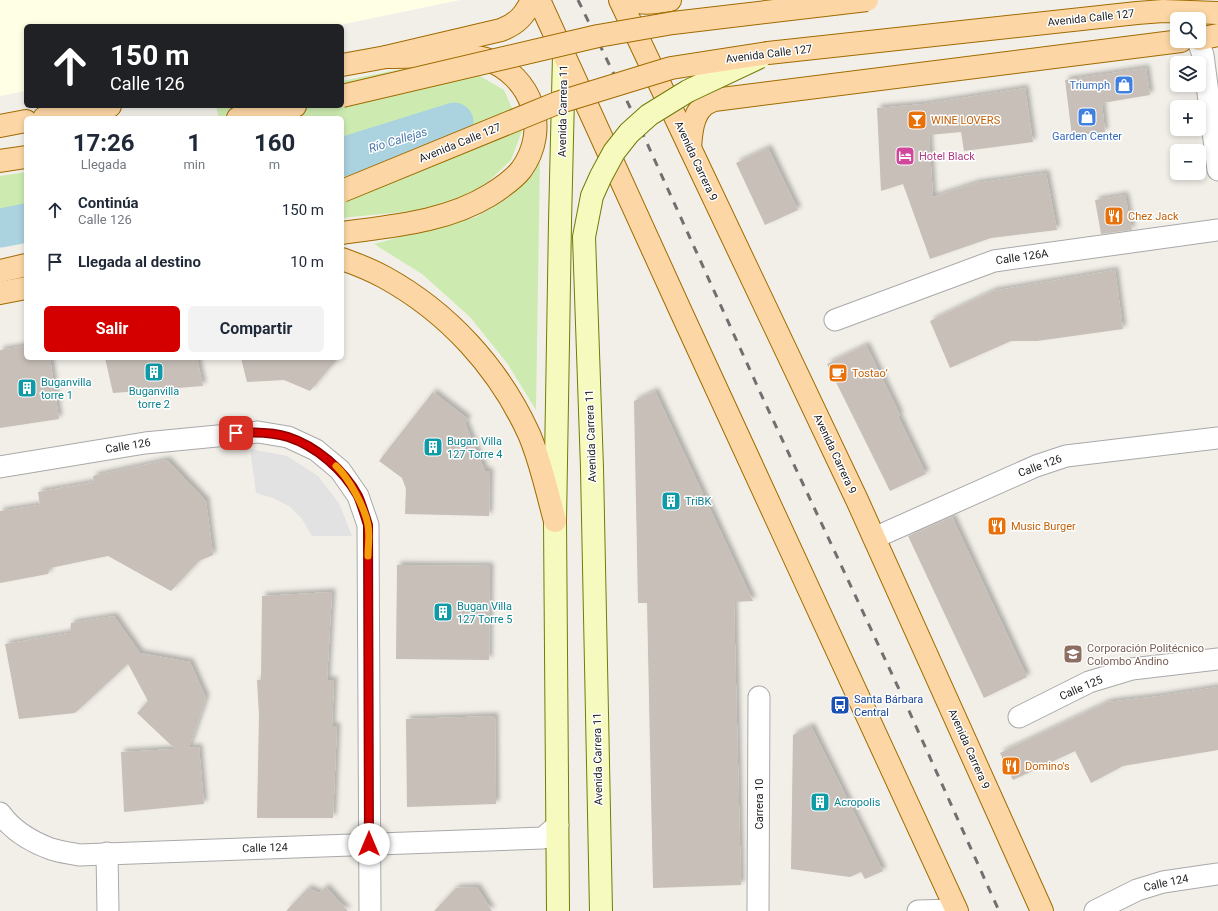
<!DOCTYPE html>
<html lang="es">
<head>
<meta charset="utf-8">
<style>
  :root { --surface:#fff; --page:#f2f2f3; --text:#1f2937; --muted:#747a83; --accent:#d40000 }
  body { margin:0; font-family:Roboto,sans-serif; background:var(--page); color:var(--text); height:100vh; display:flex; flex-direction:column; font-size:15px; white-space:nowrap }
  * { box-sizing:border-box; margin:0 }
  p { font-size:13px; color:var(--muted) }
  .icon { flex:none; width:22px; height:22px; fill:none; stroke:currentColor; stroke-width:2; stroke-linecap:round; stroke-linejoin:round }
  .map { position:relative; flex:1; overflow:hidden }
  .panel { position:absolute; left:24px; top:116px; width:320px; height:244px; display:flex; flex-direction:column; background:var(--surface); border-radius:6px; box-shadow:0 2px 6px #0003 }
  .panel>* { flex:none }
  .banner { position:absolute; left:24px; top:24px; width:320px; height:84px; border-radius:6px; box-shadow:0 2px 6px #0003; background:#202124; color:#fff; overflow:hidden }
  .buttons { position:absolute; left:1170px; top:12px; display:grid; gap:8px }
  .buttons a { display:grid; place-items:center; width:36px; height:36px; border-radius:6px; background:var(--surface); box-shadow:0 2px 6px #0003; font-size:20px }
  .pin { position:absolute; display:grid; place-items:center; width:34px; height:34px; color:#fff; margin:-17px; border-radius:8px; box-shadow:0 2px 6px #0006 }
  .me { position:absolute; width:44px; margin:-22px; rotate:0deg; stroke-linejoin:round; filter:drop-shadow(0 0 3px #0008) }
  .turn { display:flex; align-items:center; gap:14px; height:84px; padding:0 20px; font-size:18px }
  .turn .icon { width:52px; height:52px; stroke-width:2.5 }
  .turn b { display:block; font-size:28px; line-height:34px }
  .eta { display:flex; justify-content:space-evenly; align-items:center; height:68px; text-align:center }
  .eta b { font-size:24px; font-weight:700; line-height:28px }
  .action { display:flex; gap:8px; margin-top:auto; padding:8px 20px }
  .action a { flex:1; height:46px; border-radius:6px; background:var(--accent); color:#fff; font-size:16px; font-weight:700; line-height:46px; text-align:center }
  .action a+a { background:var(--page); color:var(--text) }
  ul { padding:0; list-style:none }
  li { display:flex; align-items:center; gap:12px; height:52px; padding:0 20px }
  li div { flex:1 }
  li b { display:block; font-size:15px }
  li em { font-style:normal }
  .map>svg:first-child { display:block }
</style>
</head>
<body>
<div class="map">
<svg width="1218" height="911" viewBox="0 0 1218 911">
  <defs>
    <filter id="shadow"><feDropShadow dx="3.5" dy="-3.5" stdDeviation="2" flood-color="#0004"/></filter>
  </defs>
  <rect width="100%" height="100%" fill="#f2efe9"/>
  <polygon fill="#ffffe5" points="0,0 460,0 335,26 26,26 26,91 0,96"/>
  <g fill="#cdebb0">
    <polygon points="426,64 473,72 504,90 522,131 511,160 476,193 422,210 342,218 342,118 219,118 216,106 342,106 342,81"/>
    <polygon points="540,158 536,410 507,363 470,317 422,274 374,244 476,217 508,198"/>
    <polygon points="26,172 26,241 0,246 0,176"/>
  </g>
  <polygon fill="#e2e2e2" points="250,449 287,456 318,476 339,503 352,536 312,536 302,519 289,506 273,498 256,493"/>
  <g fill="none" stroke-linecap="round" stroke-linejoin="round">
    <g stroke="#aad3df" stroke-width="39">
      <polyline points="342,157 454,122"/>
      <polyline points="0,228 26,223"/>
    </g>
  </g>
  <g fill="#c7bfb8" filter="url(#shadow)">
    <polygon points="1146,68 1150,95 1102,103 1105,132 1072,136 1065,80"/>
    <polygon points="1025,88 1033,142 964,151 961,132 929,135 933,197 976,183 1046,173 1057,230 991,238 930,259 903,184 881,191 877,108 924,104"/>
    <polygon points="768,148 798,210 765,225 736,163"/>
    <polygon points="1125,195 1132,230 1101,234 1095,200"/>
    <polygon points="1115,270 1123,329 1037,341 1011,341 950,368 930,321 993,291"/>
    <polygon points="866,345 900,415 898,416 926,474 890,491 827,364"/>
    <polygon points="26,346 26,358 50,358 59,419 0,428 0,350"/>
    <polygon points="105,358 197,358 203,386 113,393"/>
    <polygon points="241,358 338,358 310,391 284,380 247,382"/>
    <polygon points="655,391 753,601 734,602 741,885 653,888 647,603 638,603 634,401"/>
    <polygon points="433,392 468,419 465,423 485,471 490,471 489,516 405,514 406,489 402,478 379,461"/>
    <polygon points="167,460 206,501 213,555 199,561 171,591 108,556 50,568 48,574 0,583 0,511 40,505 38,492 94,482 93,476"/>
    <polygon points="952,517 1027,677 984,698 908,536"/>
    <polygon points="397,565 490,566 489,660 396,659"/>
    <polygon points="332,592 327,680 334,680 332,726 337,726 333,818 257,818 259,715 257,680 261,680 262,596"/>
    <polygon points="114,616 140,653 190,662 206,698 189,748 199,747 204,804 124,812 121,752 175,749 137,713 148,701 128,664 75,713 19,719 5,644 70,633 71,623"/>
    <polygon points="1218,687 1218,750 1123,766 1091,783 1075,751 1013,780 1000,753 1108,702 1160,696"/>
    <polygon points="495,716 496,804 407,807 406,719"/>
    <polygon points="811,726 883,871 865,879 861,872 850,877 791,869 793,735"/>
    <polygon points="326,887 348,911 286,911 308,888 319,893"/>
    <polygon points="477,887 492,911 434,911 456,888"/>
  </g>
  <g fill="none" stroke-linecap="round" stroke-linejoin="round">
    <g stroke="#a9a9a9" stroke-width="23">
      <g id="minor">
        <polyline points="1198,41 1203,55 1218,170"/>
        <polyline points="835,320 994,261 1218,230"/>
        <polyline points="0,467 145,443 258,432 288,437 316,450 340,470 358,496 368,525 370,911"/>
        <polyline points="874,538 1036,466 1066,456 1218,438"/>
        <polyline points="1019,717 1089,682 1132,669 1218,659"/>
        <path d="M0 813C12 830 32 842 51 849 60 852 70 853 79 855L543 838 558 825"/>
        <polyline points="107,853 108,911"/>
        <polyline points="758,911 759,697"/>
        <polyline points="918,911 956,910"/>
        <polyline points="1095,911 1137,890 1163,882 1218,874"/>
      </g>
    </g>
    <g stroke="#707d05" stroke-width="24">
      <g id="secondary">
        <polyline points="592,468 601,911"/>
        <polyline points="558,911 555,521 560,222 564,55"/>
      </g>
    </g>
    <g stroke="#a06b00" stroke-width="24">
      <g id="primary">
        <polyline points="539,0 682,314 957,911"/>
        <polyline points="620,0 690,148 857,500 1042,911"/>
        <path d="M631 0C644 5 656 2 670 0"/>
        <polyline points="1199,39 1218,35"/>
        <polyline points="768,53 1137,13 1163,11 1218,13"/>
        <path d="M342 65 386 57 501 30C517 24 525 15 532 0"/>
        <polyline points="44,118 110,106"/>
        <polyline points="238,118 295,106"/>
        <polyline points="0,126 26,121"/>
        <path d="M690 148C691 135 692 116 703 106 706 103 710 102 714 100L1181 41"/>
        <polyline points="0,161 26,157"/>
        <path d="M342 233C392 226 446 222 490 195 501 188 513 180 521 170 551 129 532 76 486 59 473 55 459 56 447 56 426 56 406 57 386 57"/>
        <path d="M342 259C356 264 371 270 384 277 448 312 499 368 529 434 541 462 547 492 555 521"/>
        <polyline points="0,271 26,265"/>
        <polyline points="0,293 26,288"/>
      </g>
    </g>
    <use href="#minor" stroke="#fff" stroke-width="21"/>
    <use href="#secondary" stroke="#f7fabf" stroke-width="22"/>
    <use href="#primary" stroke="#fcd6a4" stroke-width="22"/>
    <polyline stroke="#707070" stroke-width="3" stroke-dasharray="8 8" stroke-linecap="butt" points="578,0 641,130 760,392 905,702 999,911"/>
    <g stroke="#707d05" stroke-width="24" stroke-linecap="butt">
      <polyline id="secondary-bridge" points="592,468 584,237 592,196 601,176 614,152 629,133 649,115 688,91 760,57"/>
    </g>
    <g stroke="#a06b00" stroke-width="24" stroke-linecap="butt">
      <g id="primary-bridge">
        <polyline points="342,96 598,36 673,23 867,0"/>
        <polyline points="342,191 557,103 671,68 768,53"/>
      </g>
    </g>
    <use href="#secondary-bridge" stroke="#f7fabf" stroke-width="22"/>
    <use href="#primary-bridge" stroke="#fcd6a4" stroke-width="22"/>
  </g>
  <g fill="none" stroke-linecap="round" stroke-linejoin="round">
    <g stroke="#8a0000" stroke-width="10">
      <path id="route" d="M236 433C253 432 272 432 288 437 316 446 344 470 358 496 362 505 365 516 368 525L369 844"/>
    </g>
    <use href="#route" stroke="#d40000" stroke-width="7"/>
    <path stroke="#f59e0b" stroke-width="7" d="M336 466C349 478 365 508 368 525 370 535 368 546 368 556"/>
  </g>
  <defs>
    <g id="shop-square" transform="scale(1)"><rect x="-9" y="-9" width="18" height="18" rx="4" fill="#3f7fe0" stroke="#fff"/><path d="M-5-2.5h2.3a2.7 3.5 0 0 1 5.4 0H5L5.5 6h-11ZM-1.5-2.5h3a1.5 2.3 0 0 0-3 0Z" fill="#fff"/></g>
    <g id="bar-square" transform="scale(1)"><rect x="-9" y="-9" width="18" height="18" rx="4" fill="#e8710a" stroke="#fff"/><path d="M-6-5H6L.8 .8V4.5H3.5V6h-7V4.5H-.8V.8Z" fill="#fff"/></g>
    <g id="hotel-square" transform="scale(1)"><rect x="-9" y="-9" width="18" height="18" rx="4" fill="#d1479c" stroke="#fff"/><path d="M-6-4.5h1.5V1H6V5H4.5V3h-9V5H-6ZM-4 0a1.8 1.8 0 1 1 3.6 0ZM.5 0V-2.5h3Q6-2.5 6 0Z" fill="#fff"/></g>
    <g id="restaurant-square" transform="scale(1)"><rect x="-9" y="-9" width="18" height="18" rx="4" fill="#e8710a" stroke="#fff"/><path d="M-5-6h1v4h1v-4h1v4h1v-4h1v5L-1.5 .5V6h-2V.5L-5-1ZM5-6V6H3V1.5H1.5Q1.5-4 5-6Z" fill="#fff"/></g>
    <g id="building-square" transform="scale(1)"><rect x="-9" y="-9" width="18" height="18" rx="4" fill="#0f9aa8" stroke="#fff"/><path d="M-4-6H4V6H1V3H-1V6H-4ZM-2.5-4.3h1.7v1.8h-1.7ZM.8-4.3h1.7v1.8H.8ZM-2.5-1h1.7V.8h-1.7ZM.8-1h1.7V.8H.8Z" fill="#fff"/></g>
    <g id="cafe-square" transform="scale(1)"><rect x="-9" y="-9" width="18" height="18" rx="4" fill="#e8710a" stroke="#fff"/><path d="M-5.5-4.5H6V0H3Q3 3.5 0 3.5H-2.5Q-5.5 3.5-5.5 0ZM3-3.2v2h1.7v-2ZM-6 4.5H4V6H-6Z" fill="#fff"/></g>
    <g id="university-square" transform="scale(1)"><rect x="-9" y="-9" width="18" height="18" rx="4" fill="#8d6e63" stroke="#fff"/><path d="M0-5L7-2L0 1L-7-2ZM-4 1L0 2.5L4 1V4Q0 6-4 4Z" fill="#fff"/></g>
    <g id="bus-square" transform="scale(1)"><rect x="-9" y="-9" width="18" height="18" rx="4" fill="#1a4fb4" stroke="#fff"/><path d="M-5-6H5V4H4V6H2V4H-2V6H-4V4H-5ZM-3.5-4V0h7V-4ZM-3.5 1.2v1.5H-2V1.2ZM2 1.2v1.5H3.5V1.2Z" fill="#fff"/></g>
  </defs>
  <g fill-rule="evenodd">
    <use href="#shop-square" x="1124" y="85"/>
    <use href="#shop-square" x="1087" y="117"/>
    <use href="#bar-square" x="917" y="120"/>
    <use href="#hotel-square" x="905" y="156"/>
    <use href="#restaurant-square" x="1114" y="216"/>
    <use href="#building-square" x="154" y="372"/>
    <use href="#cafe-square" x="838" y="373"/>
    <use href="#building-square" x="27" y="388"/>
    <use href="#building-square" x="433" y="447"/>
    <use href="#building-square" x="671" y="501"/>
    <use href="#restaurant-square" x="997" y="526"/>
    <use href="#building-square" x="443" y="612"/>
    <use href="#university-square" x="1073" y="654"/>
    <use href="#bus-square" x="840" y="705"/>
    <use href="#restaurant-square" x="1011" y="766"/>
    <use href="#building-square" x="820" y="802"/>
  </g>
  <g text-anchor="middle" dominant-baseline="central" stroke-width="3" stroke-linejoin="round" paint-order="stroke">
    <g font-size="11" fill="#222" stroke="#fff">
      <text transform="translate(1091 18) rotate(-6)">Avenida Calle 127</text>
      <text transform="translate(769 54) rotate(-7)">Avenida Calle 127</text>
      <text transform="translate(563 111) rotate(-89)">Avenida Carrera 11</text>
      <text transform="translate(460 143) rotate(-22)">Avenida Calle 127</text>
      <text transform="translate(696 161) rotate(65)">Avenida Carrera 9</text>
      <text transform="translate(1022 257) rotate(-8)">Calle 126A</text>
      <text transform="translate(591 436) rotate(-92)">Avenida Carrera 11</text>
      <text transform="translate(128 446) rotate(-9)">Calle 126</text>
      <text transform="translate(835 454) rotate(65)">Avenida Carrera 9</text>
      <text transform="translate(1040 466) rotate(-20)">Calle 126</text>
      <text transform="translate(1081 688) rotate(-23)">Calle 125</text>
      <text transform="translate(969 749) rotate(66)">Avenida Carrera 9</text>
      <text transform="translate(598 759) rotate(-91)">Avenida Carrera 11</text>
      <text transform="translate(759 804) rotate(-90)">Carrera 10</text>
      <text transform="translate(265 848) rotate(-2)">Calle 124</text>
      <text transform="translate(1166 883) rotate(-12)">Calle 124</text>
    </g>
    <g font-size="11" fill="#366cbe" stroke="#fff" text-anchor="end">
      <text x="1110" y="85">Triumph</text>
      <text x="1087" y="136" text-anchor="middle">Garden Center</text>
    </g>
    <g font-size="11" fill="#c56008" stroke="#fff" text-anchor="start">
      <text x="931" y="120">WINE LOVERS</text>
      <text x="1128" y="216">Chez Jack</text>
      <text x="852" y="373">Tostao’</text>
      <text x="1011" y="526">Music Burger</text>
      <text x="1025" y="766">Domino's</text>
    </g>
    <g font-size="11" fill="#b23c85" stroke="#fff" text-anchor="start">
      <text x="919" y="156">Hotel Black</text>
    </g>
    <g font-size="11" fill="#0d838f" stroke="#fff" text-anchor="start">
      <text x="41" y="382">Buganvilla<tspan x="41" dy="13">torre 1</tspan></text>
      <text x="154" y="391" text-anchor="middle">Buganvilla<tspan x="154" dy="13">torre 2</tspan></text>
      <text x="447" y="441">Bugan Villa<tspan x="447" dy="13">127 Torre 4</tspan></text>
      <text x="685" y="501">TriBK</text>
      <text x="457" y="606">Bugan Villa<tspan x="457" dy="13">127 Torre 5</tspan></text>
      <text x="834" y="802">Acropolis</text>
    </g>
    <g font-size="11" fill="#785e54" stroke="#fff" text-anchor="start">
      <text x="1087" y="648">Corporación Politécnico<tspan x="1087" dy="13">Colombo Andino</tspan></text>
    </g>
    <g font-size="11" fill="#164399" stroke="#fff" text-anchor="start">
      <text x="854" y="699">Santa Bárbara<tspan x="854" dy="13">Central</tspan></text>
    </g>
    <g font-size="12" font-style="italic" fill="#4a7aab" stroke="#fff">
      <text transform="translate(398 140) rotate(-17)">Río Callejas</text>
    </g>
  </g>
</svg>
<div class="buttons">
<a><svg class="icon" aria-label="search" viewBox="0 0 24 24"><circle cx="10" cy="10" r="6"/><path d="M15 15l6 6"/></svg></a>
<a><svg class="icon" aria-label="layers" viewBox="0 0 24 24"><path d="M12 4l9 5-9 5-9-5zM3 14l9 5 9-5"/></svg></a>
<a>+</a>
<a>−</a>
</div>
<div class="pin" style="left:236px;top:433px;background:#d93025"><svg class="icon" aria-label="arrive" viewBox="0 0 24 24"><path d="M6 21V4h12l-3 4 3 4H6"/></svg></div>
<svg class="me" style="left:369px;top:844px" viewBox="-20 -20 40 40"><circle r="19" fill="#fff"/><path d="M0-13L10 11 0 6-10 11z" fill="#d40000"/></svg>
<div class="banner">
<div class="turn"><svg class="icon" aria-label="ahead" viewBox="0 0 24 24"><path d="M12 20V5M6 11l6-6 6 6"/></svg><div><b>150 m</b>Calle 126</div></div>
</div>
<section class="panel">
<div class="eta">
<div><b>17:26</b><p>Llegada</p></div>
<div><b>1</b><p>min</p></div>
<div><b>160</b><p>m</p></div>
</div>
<ul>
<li><svg class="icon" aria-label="ahead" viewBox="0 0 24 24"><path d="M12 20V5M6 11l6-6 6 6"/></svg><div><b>Continúa</b><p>Calle 126</p></div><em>150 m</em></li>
<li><svg class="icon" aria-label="arrive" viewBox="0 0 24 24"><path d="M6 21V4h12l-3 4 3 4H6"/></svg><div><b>Llegada al destino</b></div><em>10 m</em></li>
</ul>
<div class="action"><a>Salir</a><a>Compartir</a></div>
</section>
</div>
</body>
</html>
